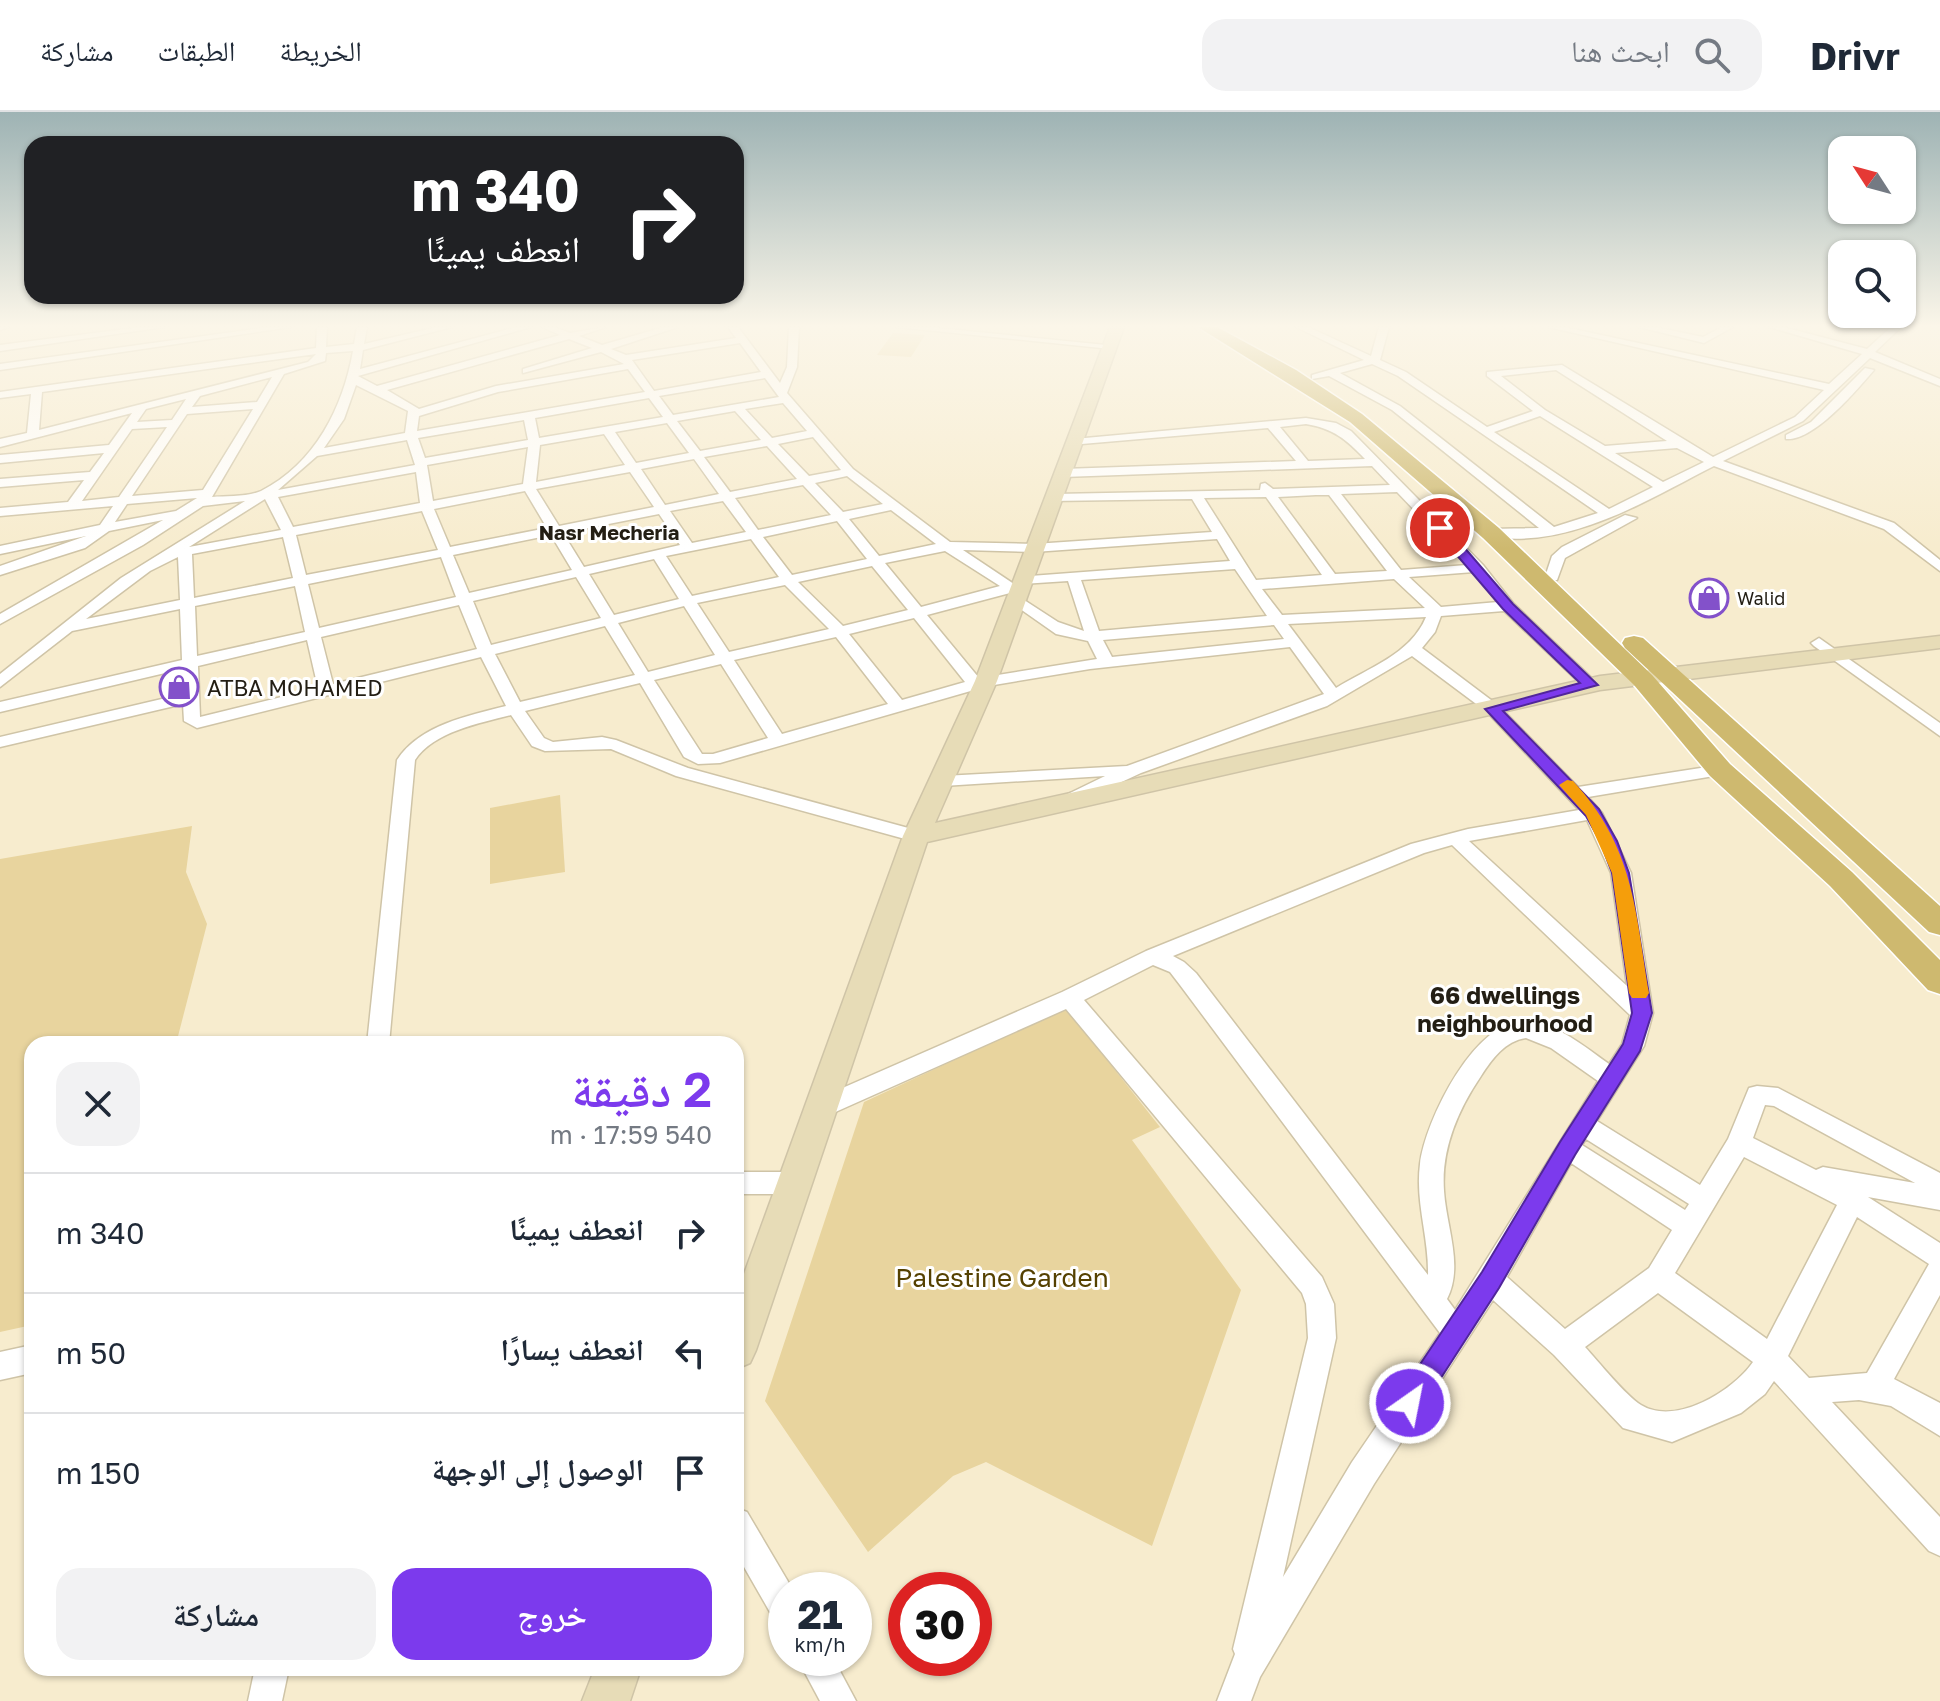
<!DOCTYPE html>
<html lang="ar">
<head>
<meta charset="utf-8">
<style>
  :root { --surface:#fff; --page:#f2f2f3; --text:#1f2937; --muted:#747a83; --line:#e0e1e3; --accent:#7c3aed }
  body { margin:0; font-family:"Golos Text","Noto Naskh Arabic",sans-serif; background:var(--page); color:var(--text); direction:rtl; height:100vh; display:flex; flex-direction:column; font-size:30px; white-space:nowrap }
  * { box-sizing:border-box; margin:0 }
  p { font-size:26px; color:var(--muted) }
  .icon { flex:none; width:44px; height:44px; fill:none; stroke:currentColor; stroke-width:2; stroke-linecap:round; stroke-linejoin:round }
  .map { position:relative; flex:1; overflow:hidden; direction:ltr }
  .sheet { position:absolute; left:24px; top:924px; width:720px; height:640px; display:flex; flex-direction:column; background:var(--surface); border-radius:24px; box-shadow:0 2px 6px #0004; direction:rtl }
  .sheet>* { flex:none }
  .top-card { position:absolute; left:24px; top:24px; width:720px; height:168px; border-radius:24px; box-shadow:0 2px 6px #0004; direction:rtl; background:#202124; color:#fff; overflow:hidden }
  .needle { width:52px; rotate:306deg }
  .tools { position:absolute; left:1828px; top:24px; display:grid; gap:16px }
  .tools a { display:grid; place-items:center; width:88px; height:88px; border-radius:16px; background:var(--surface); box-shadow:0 2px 6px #0004; font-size:40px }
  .speed { position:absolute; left:768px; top:1460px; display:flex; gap:16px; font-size:40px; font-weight:700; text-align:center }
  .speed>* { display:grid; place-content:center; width:104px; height:104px; border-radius:50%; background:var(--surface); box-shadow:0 2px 6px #0004; line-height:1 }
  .speed small { font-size:20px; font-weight:400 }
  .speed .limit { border:12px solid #d22; background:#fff; color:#111 }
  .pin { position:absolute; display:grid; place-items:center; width:68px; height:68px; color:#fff; margin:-34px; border:4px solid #fff; border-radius:50%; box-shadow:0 2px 8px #0007 }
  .me { position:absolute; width:88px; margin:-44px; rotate:33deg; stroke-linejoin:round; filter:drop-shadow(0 0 6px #0008) }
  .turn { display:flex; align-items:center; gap:28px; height:168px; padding:0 32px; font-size:36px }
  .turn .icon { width:104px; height:104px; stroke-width:2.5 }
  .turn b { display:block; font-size:56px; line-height:68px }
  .round { display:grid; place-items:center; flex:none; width:84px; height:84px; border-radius:24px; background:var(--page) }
  .summary { display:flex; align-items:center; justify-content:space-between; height:136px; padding:0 32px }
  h1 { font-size:48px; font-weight:600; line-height:60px; color:var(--accent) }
  .action { display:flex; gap:16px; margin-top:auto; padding:16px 32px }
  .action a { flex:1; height:92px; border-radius:24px; background:var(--accent); color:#fff; font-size:32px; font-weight:600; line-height:92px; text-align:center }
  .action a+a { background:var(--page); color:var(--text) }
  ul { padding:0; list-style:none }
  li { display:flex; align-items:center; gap:24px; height:120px; padding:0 32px; border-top:2px solid var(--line) }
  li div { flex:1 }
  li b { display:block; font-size:30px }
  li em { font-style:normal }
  header { display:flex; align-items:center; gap:48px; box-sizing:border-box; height:112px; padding:0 40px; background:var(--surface); border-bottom:2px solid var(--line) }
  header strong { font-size:38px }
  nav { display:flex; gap:44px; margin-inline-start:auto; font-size:28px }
  .search { width:560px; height:72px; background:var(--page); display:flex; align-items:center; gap:20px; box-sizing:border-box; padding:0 28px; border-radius:24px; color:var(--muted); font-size:30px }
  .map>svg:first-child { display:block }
</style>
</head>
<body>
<header>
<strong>Drivr</strong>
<div class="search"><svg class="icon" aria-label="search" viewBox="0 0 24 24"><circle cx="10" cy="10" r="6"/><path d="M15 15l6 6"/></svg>ابحث هنا</div>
<nav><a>الخريطة</a><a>الطبقات</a><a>مشاركة</a></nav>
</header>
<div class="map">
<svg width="1940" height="1589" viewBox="0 0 1940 1589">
  <rect width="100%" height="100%" fill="#f7ecce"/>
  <g fill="#e8d49e">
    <polygon points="893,221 925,223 911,245 877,243"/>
    <polygon points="560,683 565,760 490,772 490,696"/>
    <polygon points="192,714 186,760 207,812 176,932 32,932 32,1213 0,1220 0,747"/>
    <polygon points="1066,896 1160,1015 1132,1028 1241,1178 1152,1434 986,1350 953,1364 868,1440 765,1289 864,990"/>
  </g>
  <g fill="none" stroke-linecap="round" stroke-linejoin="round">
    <g stroke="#cfc4a7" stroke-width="3">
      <g id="minor">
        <polygon points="0,215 9,215 0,218"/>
        <polygon points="141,215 164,215 0,239 0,233"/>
        <polygon points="269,215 291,215 0,258 0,252"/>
        <path d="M317 215H327L326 235 354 232 357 215H367L364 232 437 215H452L363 238 360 257 517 215H531L358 264 377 274 560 223 542 215H554L570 221 606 215 579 224 602 233 664 215H678L611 237 626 243 736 226 728 215H738L780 271 787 255 789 215H799L797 255 787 281 853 357 950 430 1034 432 1212 420 1192 387 1050 389V383L1055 382 1260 378 1261 372 1265 371 1273 377 1390 373 1372 354 1063 365 1057 361 1063 357 1296 349 1268 316 1070 333V329L1074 327 1306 306 1336 311 1351 319 1483 453 1513 491 1599 573 1597 576H1585L1504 499 1441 504 1435 520 1422 536 1499 594 1578 675 1720 653 1729 658 1720 663 1588 685 1602 701 1631 761 1653 901 1644 934 1597 1009 1700 1073 1728 1027 1749 976 1757 974 1778 976 1940 1061V1098L1868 1085 1940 1131V1183L1894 1267 1940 1291V1324L1891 1294 1859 1288 1832 1290 1940 1405V1444L1929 1439 1774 1269 1765 1282 1741 1301 1672 1330 1623 1316 1554 1243 1493 1188 1374 1372 1260 1565 1251 1589H1217L1235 1542 1233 1537 1308 1226 1306 1192 1302 1181 1066 897 831 1002 823 1005 815 1002 811 995 815 988 1062 880 1146 839 1411 732 1468 717 1579 698 1487 600 1412 544 1327 594 1141 661 1074 692 1068 690 1065 686 1068 682 1105 664 943 674 934 669 943 664 1127 654 1324 582 1290 535 1090 557 988 574 720 651 698 652 684 645 640 571 525 599 544 626 553 630 602 625 616 628 688 656 923 720 925 724 916 730 676 664 611 637 545 639 532 634 511 603C480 611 433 620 415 648L389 932H367L397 648C420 613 467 604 506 594L481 545 197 616 184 609 183 592 0 635V625L183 582 182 557 0 600V590L182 548 180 497 72 519 0 575V562L121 466 245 389 203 394 143 433 0 512V502L163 408 109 419 85 436 0 463V454L86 424 0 442V434L100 413 113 394 0 404V396L68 390 84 368 0 375V367L90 360 104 341 0 351V343L109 333 132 301 0 335V327L27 321 31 282 0 286V280L316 236ZM569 227 592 236 523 257V261L601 240 624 252 496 274 419 297 387 278ZM740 231 761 260 654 279 632 248ZM353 239C343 295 315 352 261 379 248 385 226 384 212 385L284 262 325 249 326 241ZM316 242 308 250 39 318 42 280ZM628 257 645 280 417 319 419 304 498 280ZM272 265 257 290 192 295 200 284ZM765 266 779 285 673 303 659 284ZM356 273 408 299 405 321 324 336 344 307ZM649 286 663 305 539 326 535 306ZM186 287 172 308 137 310 146 297ZM783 291 807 319 772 326 745 297ZM253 297 203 378 132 384 187 302ZM735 299 761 328 700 339 677 309ZM524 308 528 328 425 346 418 326ZM667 311 689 341 636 351 615 320ZM1306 312C1334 317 1346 327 1365 347L1308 349 1280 315ZM167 315 119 385 82 389 132 317ZM604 322 625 353 536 370 540 333ZM813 325 841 358 809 364 778 332ZM407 328 415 353 278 378 317 344ZM767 334 797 367 730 380 704 345ZM528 335 523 372 433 389 427 353ZM694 347 719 382 665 393 641 357ZM416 360 420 391 293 415 278 385ZM630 360 654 395 559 414 536 377ZM847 364 883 392 843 400 815 371ZM803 373 831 403 758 418 735 386ZM525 379 547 416 450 435 434 397ZM1397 380 1467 453 1401 458 1341 382ZM1316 383H1329L1387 459 1335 462 1278 385ZM1266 385 1322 463 1256 468 1204 386ZM197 386 176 399 115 410 127 392ZM265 387 281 418 189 435ZM723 389 746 420 692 431 670 399ZM891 398 936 432 879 444 849 407ZM422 399 438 438 306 463 296 423ZM659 402 680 433 584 455 563 421ZM837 409 867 447 792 463 763 425ZM551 423 572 458 469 481 453 443ZM283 425 293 466 194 486 192 442ZM751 427 779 465 692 484 666 444ZM1217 427 1230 449 1017 465V471L1022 472 1068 469 1084 519 1058 510 1021 486 1009 489 1056 522 1088 529 1097 547 979 566 927 503 1010 481 1019 484 1026 480 963 438 1034 440ZM945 439 1000 474 921 495 885 451ZM178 445 180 488 86 507 150 459ZM441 445 456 485 319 516 308 472ZM654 447 679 487 614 503 589 462ZM872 454 908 498 843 514 798 470ZM1235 457 1267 504 1099 519 1081 468ZM1474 460 1498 490 1441 495 1409 465ZM576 465 601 506 491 533 473 489ZM1394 467 1425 496 1282 503 1262 477ZM785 473 829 517 729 540 697 491ZM295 474 305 520 197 544 195 494ZM459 493 477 537 333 572 321 525ZM684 494 715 543 648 560 618 511ZM1426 505C1411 542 1368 556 1336 576L1288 512ZM914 506 965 570 902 588 849 522ZM1274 513 1284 527 1112 545 1103 528ZM605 514 635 563 520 590 495 542ZM836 525 888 592 782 622 734 548ZM307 528 318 576 200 605 198 554ZM721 552 768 626 713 642H702L654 568ZM1587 708 1611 761 1627 874 1469 729ZM1452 733 1630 903 1622 932 1609 952C1585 935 1558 912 1528 909 1476 904 1425 1009 1420 1052 1415 1090 1429 1126 1428 1163L1196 861 1184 850 1173 844 1424 741ZM1153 853 1170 860 1180 873 1440 1221 1352 1350 1283 1465 1336 1226 1334 1192 1322 1165 1084 888ZM1526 926 1551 936 1598 969 1455 1198 1447 1187C1464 1154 1446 1114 1444 1079 1441 1037 1458 998 1481 964 1492 947 1505 929 1526 926ZM1765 993 1774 994 1915 1071 1823 1055 1816 1058 1753 1026ZM1586 1027 1689 1092 1685 1098 1582 1033ZM1744 1045 1837 1093 1767 1227 1675 1161ZM1571 1051 1672 1118 1649 1156 1565 1217 1507 1165ZM1857 1105 1929 1152 1867 1261 1809 1266 1788 1244ZM1658 1181 1753 1250C1733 1279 1676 1314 1641 1293 1626 1284 1598 1249 1585 1235Z"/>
        <polygon points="896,215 928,215 1116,234 1111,237"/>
        <path d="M1296 215H1308L1371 244 1379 215H1389L1380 248 1406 260 1487 315 1533 299 1487 264V260L1562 253 1713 345 1795 305 1824 278 1548 215H1564L1829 272 1862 242 1769 215H1783L1867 237 1891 215H1901L1875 240 1940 267V274L1870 246 1803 309 1723 349 1894 411 1940 448V459L1884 417 1714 354C1645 389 1567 439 1486 424V418L1491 417 1539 416 1392 298 1329 264 1312 267V263L1364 248ZM1372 252 1398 264 1598 401 1554 415 1400 294 1340 261ZM1556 258 1667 329 1605 334 1545 298 1501 264ZM1540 304 1653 375 1609 397 1494 320ZM1677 336 1704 350 1663 370 1615 341Z"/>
        <polygon points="1639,215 1655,215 1703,225 1722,215 1733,215 1704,231"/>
        <path d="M1865 256 1874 258C1857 278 1813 330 1786 327V323L1811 310Z"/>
        <polygon points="1625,403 1637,406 1565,446 1557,468 1534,471 1534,465 1546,462 1552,444 1562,435"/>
        <polygon points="1819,526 1940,611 1940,624 1814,534 1811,531"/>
        <polygon points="736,1060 795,1060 804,1063 807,1071 804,1079 795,1082 736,1082"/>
        <polygon points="32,1233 32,1261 0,1268 0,1240"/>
        <polygon points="736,1396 747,1400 793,1478 786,1478 786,1514 775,1509 736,1441"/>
        <polygon points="797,1546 833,1546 856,1589 820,1589"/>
        <polygon points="255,1556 289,1556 282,1589 248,1589"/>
      </g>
    </g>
    <g stroke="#cfc4a7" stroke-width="3">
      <g id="secondary">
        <polygon points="1110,215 1124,215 997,569 935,711 1600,564 1940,524 1940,536 1600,578 927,730 756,1238 750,1251 736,1257 736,1184 903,724 975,569"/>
        <polygon points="595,1556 641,1556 630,1589 582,1589"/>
      </g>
    </g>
    <g stroke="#fff" stroke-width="3">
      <g id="primary">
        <polygon points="1198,215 1217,215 1296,258 1362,302 1499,416 1652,563 1730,652 1852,760 1940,848 1940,882 1928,878 1830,774 1710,664 1634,573 1483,426 1350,310"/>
        <polygon points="1634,524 1643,526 1940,794 1940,823 1929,820 1625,536 1622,531 1625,526"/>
      </g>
    </g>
    <use href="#minor" fill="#fff" fill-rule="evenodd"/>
    <use href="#secondary" fill="#e7dcb7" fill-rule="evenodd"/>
    <use href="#primary" fill="#ceb96f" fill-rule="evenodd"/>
  </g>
  <linearGradient id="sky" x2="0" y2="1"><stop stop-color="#9eb3b4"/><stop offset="0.49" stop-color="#fbf6e9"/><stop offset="1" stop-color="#fbf6e9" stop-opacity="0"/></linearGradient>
  <rect width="1940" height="437" fill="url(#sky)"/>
  <polygon fill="#7c3aed" stroke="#51269a" stroke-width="2" points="1436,413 1445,413 1513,492 1598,573 1503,599 1599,697 1617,729 1629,761 1652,901 1640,939 1575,1043 1499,1176 1419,1300 1410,1304 1400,1300 1396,1291 1400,1282 1482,1160 1560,1030 1623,932 1632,901 1612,761 1600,729 1586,704 1485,597 1580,571 1503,497 1436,419"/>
  <path fill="#f59e0b" d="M1567 668 1573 669C1634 735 1635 797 1649 881L1646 886H1632L1629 881 1612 761 1586 703 1559 673Z"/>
  <defs>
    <g id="shop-ring" transform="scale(2)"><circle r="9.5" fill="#fff" stroke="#8351ca" stroke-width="1.5"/><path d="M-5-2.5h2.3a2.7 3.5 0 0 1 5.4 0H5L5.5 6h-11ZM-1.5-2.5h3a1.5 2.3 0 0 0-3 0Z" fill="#8351ca"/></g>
  </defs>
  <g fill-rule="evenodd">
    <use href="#shop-ring" x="1709" y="486"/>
    <use href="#shop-ring" x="179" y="575"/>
  </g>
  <g text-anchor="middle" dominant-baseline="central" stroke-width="6" stroke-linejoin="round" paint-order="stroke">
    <g font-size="18" fill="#231e14" stroke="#fff" text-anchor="start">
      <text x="1737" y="486">Walid</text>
    </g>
    <g font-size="20" font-weight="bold" fill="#231e14" stroke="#fff">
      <text x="609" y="420">Nasr Mecheria</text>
    </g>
    <g font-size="22" fill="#231e14" stroke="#fff" text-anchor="start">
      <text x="207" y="575">ATBA MOHAMED</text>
    </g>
    <g font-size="24" font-weight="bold" fill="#231e14" stroke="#fff">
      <text x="1505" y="882">66 dwellings<tspan x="1505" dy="28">neighbourhood</tspan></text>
    </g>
    <g font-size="26" fill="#554100" stroke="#fff">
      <text x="1002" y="1165">Palestine Garden</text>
    </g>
  </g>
</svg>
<div class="tools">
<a><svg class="needle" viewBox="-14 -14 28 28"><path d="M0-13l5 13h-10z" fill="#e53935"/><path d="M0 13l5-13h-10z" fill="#747a83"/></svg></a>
<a><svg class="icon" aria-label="search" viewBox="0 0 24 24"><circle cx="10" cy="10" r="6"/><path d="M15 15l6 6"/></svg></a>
</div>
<div class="speed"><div>21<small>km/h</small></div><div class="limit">30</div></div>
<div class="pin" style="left:1440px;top:416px;background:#d93025"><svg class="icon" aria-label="arrive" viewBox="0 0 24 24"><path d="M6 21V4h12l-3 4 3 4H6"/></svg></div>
<svg class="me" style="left:1410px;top:1291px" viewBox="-20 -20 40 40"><circle r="17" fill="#7c3aed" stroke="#fff" stroke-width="3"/><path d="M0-11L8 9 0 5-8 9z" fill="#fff"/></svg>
<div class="top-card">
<div class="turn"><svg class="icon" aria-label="right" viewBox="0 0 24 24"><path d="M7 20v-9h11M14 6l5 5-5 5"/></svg><div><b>340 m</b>انعطف يمينًا</div></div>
</div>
<section class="sheet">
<div class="summary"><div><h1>2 دقيقة</h1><p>540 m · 17:59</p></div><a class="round"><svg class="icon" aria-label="close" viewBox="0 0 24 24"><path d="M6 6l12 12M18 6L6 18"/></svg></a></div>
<ul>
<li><svg class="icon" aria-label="right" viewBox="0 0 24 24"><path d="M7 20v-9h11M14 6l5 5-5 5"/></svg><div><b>انعطف يمينًا</b></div><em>340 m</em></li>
<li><svg class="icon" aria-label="left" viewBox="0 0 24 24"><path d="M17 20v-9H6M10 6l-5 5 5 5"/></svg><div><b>انعطف يسارًا</b></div><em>50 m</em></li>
<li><svg class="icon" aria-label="arrive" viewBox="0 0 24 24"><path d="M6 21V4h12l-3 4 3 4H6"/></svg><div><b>الوصول إلى الوجهة</b></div><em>150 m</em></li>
</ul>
<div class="action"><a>خروج</a><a>مشاركة</a></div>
</section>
</div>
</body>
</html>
